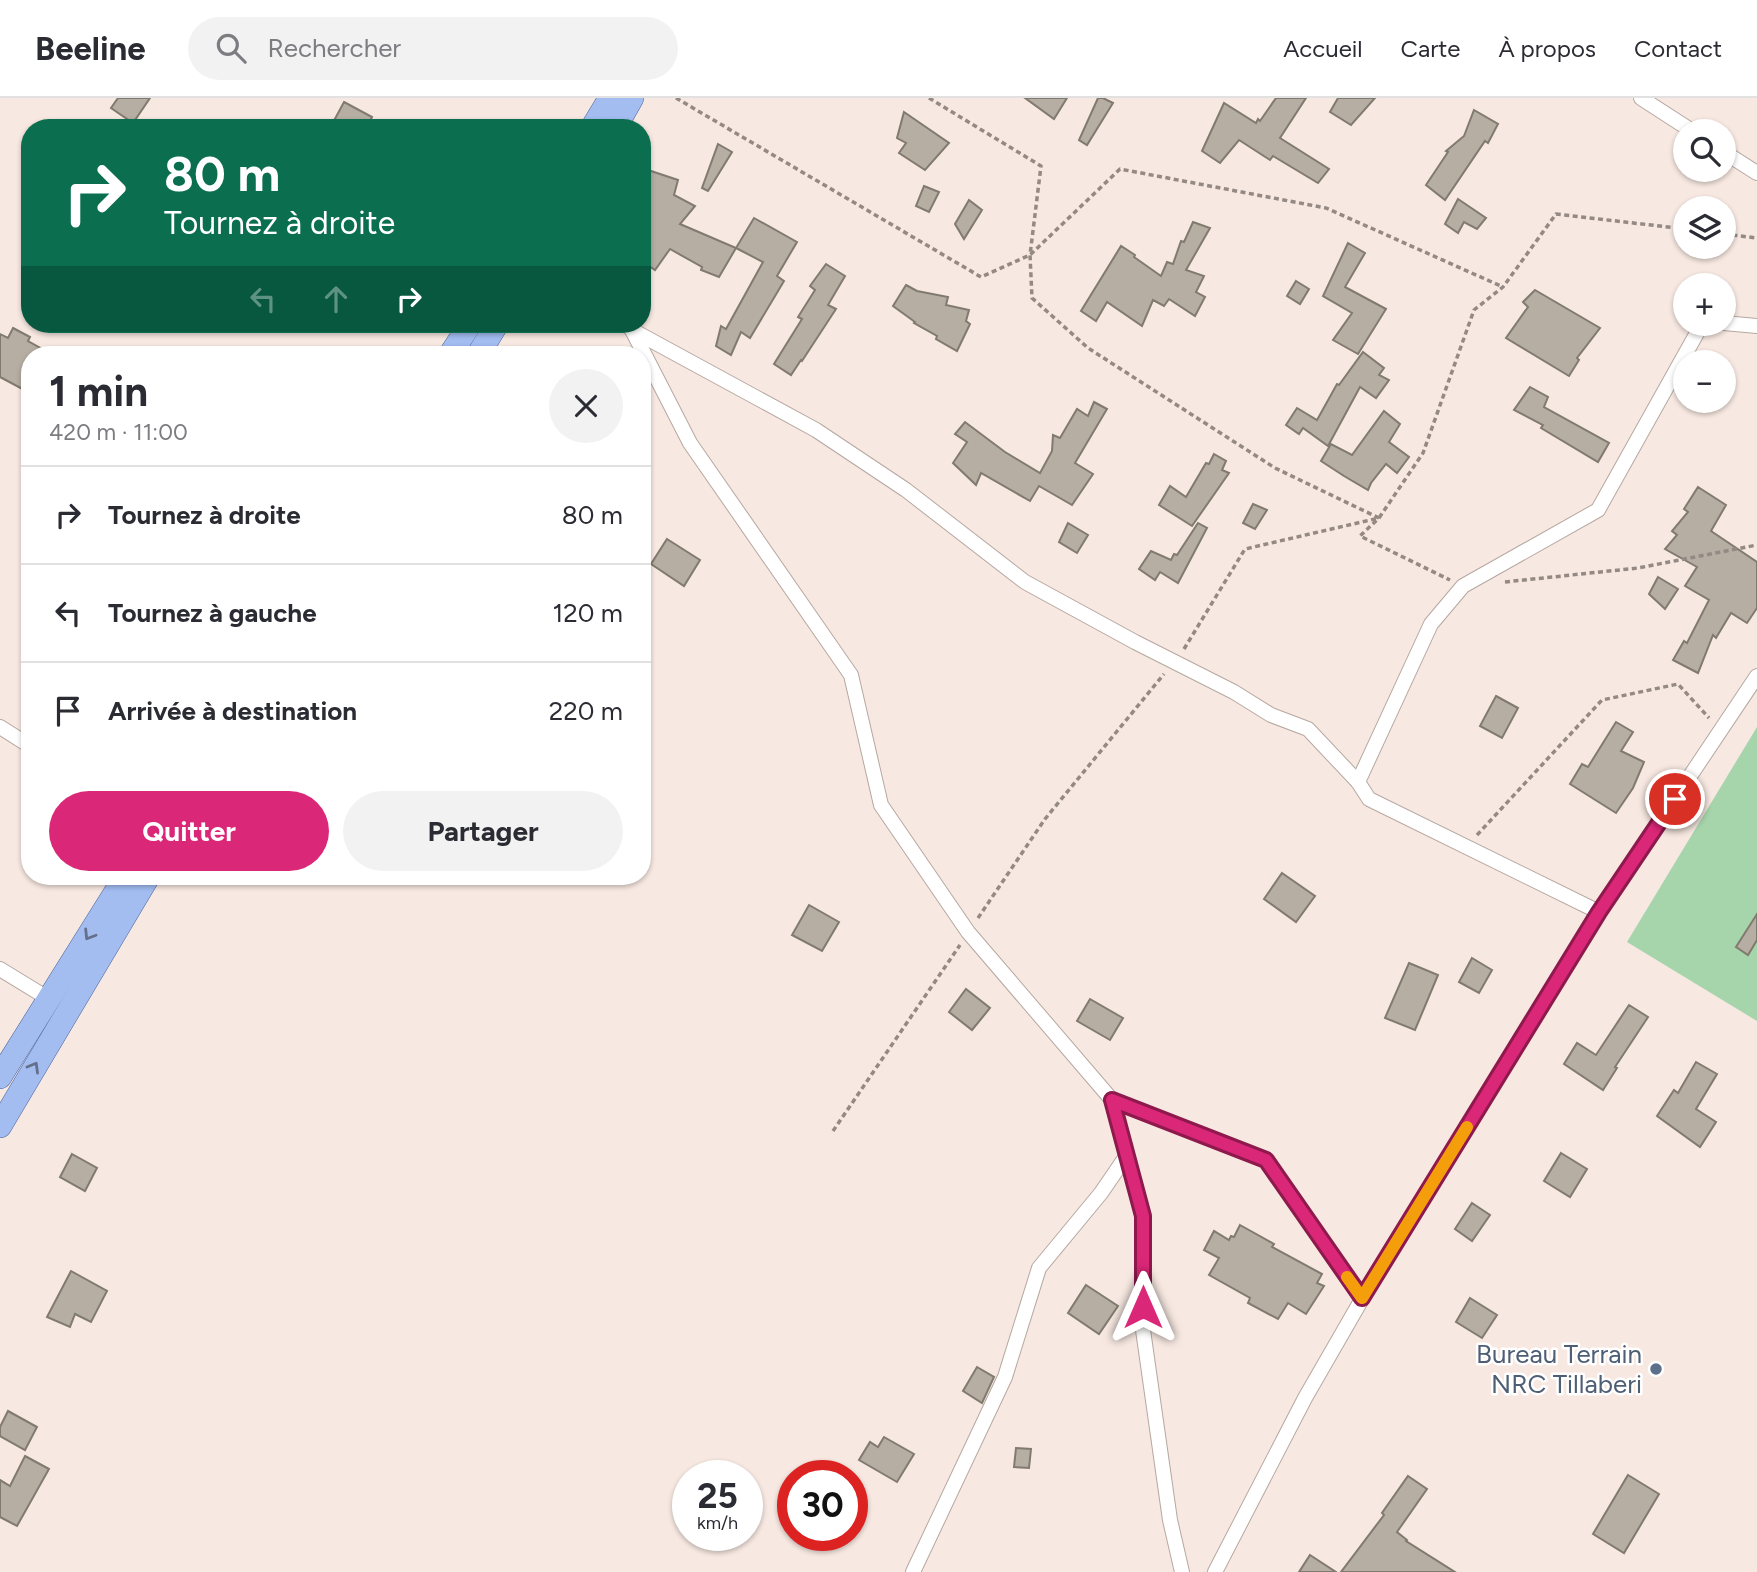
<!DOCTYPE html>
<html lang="fr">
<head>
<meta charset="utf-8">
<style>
  :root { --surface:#fff; --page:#f2f2f3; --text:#2b2b33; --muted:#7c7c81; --line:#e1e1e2; --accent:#db2777 }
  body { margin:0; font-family:Figtree,sans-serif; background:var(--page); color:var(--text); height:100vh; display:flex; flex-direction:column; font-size:26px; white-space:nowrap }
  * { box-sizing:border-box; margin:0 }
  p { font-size:23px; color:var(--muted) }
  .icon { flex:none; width:38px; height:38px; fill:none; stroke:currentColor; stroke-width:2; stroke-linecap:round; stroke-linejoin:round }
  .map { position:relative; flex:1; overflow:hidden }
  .sheet { position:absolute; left:21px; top:248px; width:630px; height:539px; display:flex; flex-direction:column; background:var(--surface); border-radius:28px; box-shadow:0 2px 5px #0004 }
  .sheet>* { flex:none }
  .hud { position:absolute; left:21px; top:21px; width:630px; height:214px; border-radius:28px; box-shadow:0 2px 5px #0004; background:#0b6e4f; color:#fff; overflow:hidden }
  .buttons { position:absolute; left:1673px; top:21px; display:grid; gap:14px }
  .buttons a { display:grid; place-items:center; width:63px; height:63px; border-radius:50%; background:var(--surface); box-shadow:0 2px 5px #0004; font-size:35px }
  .speed { position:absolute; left:672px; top:1362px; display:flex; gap:14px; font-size:35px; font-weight:700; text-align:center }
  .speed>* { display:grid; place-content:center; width:91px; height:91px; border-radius:50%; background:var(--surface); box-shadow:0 2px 5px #0004; line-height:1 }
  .speed small { font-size:18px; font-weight:400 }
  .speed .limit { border:10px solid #d22; background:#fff; color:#111 }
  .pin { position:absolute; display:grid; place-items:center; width:60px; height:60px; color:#fff; margin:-30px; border:4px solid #fff; border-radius:50%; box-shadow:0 2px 7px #0007 }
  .me { position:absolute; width:77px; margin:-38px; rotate:0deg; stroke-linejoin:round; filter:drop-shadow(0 0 5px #0008) }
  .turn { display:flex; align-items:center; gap:24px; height:147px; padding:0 28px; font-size:32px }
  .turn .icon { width:91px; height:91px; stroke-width:2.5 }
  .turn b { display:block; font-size:49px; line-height:60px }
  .lanes { display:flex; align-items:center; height:66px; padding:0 28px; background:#0003; justify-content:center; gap:35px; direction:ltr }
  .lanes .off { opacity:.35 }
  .round { display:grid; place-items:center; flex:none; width:74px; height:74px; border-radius:37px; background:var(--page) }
  .head { display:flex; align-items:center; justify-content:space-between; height:119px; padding:0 28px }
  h1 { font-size:42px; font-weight:700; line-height:52px }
  .button { display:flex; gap:14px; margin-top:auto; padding:14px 28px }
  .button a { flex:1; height:80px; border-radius:42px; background:var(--accent); color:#fff; font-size:28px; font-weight:700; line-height:80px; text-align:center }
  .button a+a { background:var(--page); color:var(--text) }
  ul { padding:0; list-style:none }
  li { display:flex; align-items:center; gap:21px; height:98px; padding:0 28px; border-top:2px solid var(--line) }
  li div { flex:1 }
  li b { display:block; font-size:26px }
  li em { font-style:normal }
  header { display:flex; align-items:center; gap:42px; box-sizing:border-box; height:98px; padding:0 35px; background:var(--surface); border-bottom:2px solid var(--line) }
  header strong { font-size:33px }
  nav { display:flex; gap:38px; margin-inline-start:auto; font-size:24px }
  .search { width:490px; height:63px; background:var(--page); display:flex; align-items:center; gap:18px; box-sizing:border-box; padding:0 24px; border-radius:38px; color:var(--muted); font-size:26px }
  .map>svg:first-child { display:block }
</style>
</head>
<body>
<header>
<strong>Beeline</strong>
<div class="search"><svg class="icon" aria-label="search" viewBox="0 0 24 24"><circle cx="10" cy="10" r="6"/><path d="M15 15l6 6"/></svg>Rechercher</div>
<nav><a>Accueil</a><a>Carte</a><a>À propos</a><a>Contact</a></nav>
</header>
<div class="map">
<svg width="1757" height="1474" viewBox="0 0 1757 1474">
  <rect width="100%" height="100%" fill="#f7e8e1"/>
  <polygon fill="#a6d4ab" points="1757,629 1757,923 1627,844"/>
  <g fill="#b6aea2" stroke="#817a6f" stroke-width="2">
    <polygon points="118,0 150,0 133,25 111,10"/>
    <polygon points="1025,0 1067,0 1054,21"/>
    <polygon points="1098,0 1103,0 1113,5 1087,47 1079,42"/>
    <polygon points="1276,0 1306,0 1280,40 1329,71 1318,85 1273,58 1270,62 1239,42 1220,65 1202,53 1224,5 1256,25 1258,21 1260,23"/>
    <polygon points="1338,0 1375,0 1351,27 1330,14"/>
    <polygon points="344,4 372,19 367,30 330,30"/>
    <polygon points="1474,12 1498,26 1488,45 1485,43 1445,102 1426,87 1448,54 1446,53 1464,38"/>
    <polygon points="904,14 949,45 925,72 899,55 906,45 897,40"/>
    <polygon points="718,46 732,54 708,93 702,90"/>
    <polygon points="642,70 678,82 674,97 695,108 680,126 736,150 719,179 701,172 702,169 670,151 655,172 642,163"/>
    <polygon points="924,88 939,94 929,114 916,108"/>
    <polygon points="1458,101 1486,120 1477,131 1464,124 1458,135 1445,126"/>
    <polygon points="969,102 982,112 964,141 955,126"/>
    <polygon points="754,120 797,144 777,178 784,183 750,240 741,234 731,257 716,248 721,228 726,231 763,164 736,150"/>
    <polygon points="1193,124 1210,130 1186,172 1204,178 1196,194 1205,199 1195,218 1169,201 1164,208 1153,202 1142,228 1107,204 1096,223 1081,213 1121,148 1135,157 1134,159 1161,178 1167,164 1173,166 1181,143 1184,144"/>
    <polygon points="1348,145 1365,155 1345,189 1386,211 1358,256 1333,242 1352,215 1323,198"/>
    <polygon points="826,166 845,178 828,207 836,211 802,263 801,262 791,277 774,266 802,221 798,219 815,192 810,188"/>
    <polygon points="1296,183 1309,191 1300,206 1287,198"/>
    <polygon points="906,187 917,193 948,199 946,207 969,212 966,223 970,226 957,253 936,241 937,238 914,225 915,224 893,208"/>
    <polygon points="1535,192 1600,230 1577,260 1579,262 1569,278 1506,240 1528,209 1523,204"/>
    <polygon points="13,230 30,239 28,243 53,257 30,257 30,295 0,279 0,236 8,240"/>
    <polygon points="1363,254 1384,270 1379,277 1389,282 1376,300 1360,289 1328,348 1303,330 1299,336 1286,327 1297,310 1317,322 1337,286 1339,287"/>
    <polygon points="1530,289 1548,299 1544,309 1609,345 1598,364 1541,330 1543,327 1514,312"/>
    <polygon points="1094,304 1107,311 1075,365 1093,376 1072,407 1039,388 1030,403 981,375 976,387 953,365 967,344 955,336 965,324 1005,354 1040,375 1052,353 1053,337 1060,340 1077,311 1088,318"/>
    <polygon points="1384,313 1400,326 1389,344 1409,359 1397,375 1386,366 1371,385 1368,392 1344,378 1321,363 1331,346 1352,357"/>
    <polygon points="1214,356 1226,363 1222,372 1229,375 1192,428 1159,407 1170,388 1186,399 1206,365 1209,366"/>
    <polygon points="1698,389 1726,407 1711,433 1757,464 1757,510 1747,525 1731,515 1716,540 1713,537 1698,575 1673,562 1684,543 1687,545 1709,502 1685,488 1697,469 1665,451 1677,437 1672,433 1688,414 1684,411"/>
    <polygon points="1253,406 1267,412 1255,431 1243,425"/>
    <polygon points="1068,425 1088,437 1077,455 1059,444"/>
    <polygon points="1198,425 1207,430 1178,485 1160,474 1155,482 1139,471 1151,453 1171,462 1174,456 1177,457"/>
    <polygon points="667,441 700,462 684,488 651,466"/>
    <polygon points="1658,479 1678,491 1665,511 1649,496"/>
    <polygon points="1496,598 1518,610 1502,640 1480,628"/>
    <polygon points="1616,624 1633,634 1621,653 1644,664 1633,690 1616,715 1570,686 1582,666 1588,669"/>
    <polygon points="1282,775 1315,798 1296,824 1264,801"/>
    <polygon points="809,807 839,824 822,853 792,837"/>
    <polygon points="1757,816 1757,842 1748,857 1736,849"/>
    <polygon points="1472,860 1492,872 1479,895 1459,884"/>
    <polygon points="1409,865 1438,877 1415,932 1385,920"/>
    <polygon points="966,891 990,910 972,932 949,914"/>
    <polygon points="1090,901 1123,920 1110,942 1077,923"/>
    <polygon points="1629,907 1648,919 1615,969 1617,970 1603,992 1564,966 1577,945 1596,957"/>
    <polygon points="1696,964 1717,976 1696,1011 1716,1024 1700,1049 1657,1018 1674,992 1678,995"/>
    <polygon points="1561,1055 1587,1071 1570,1099 1544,1083"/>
    <polygon points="72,1056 97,1070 85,1093 60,1079"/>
    <polygon points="1472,1105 1490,1117 1472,1143 1455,1131"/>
    <polygon points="1240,1127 1274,1146 1272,1149 1322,1176 1317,1185 1324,1188 1306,1216 1288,1205 1278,1221 1248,1205 1250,1200 1209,1177 1219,1160 1204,1152 1214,1133 1229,1142 1231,1138 1234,1139"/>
    <polygon points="71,1173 107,1193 91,1224 75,1216 70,1229 47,1219"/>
    <polygon points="1086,1187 1118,1208 1099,1236 1068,1215"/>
    <polygon points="1470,1200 1497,1217 1482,1240 1456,1224"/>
    <polygon points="977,1269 994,1279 982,1305 963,1293"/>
    <polygon points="8,1313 37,1329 25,1352 0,1338 0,1329"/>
    <polygon points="884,1339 914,1356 897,1384 859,1362 870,1344 878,1349"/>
    <polygon points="1016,1350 1031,1351 1029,1370 1014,1369"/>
    <polygon points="25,1358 49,1371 17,1428 0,1419 0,1382 10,1388"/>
    <polygon points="1628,1377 1659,1396 1624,1455 1593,1436"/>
    <polygon points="1408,1378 1427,1391 1397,1434 1407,1442 1406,1443 1455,1474 1341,1474 1384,1417 1382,1415"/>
    <polygon points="1310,1457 1336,1474 1299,1474"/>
  </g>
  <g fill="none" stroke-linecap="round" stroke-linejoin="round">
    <g stroke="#b6a8a1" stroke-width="16">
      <g id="street">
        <polyline points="1641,0 1692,33"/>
        <polyline points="1724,54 1757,75"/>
        <polyline points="1724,225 1757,228"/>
        <polyline points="626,226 632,232 690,345 851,577 881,707 968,834 1112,1002 1143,1118 1143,1232 1170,1422 1182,1474"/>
        <polyline points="632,232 816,332 906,392 1025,484 1135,544 1234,594 1271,617 1308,631 1358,684 1369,701 1599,814"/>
        <polyline points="0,629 30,648"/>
        <polyline points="1358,684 1431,526 1463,488 1598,412 1702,226"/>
        <polyline points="0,871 49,901"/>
        <polyline points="1112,1002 1266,1062 1362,1201"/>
        <polyline points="913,1474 1005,1279 1039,1170 1101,1095 1127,1057"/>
        <polyline points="1215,1474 1305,1300 1362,1201 1599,814 1757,578"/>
      </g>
    </g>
    <g stroke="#4a649c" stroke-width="24">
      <g id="primary">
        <polyline points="592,30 610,0"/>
        <polyline points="615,30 632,0"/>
        <polyline points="450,257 470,226"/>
        <polyline points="478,257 497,226"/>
        <polyline points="0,979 125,779"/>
        <polyline points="0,1028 148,779"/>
      </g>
    </g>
    <g stroke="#948984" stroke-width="3.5" stroke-dasharray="5 3.5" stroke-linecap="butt">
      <polyline points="676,0 981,179 1030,157 1120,71 1326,110 1503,189"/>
      <polyline points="929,0 1041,68 1030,157 1032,200 1088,250 1275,370 1379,420 1360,438 1450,482"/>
      <polyline points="1724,136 1757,140"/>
      <polyline points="1505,484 1638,470 1757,447"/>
      <polyline points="1184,551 1245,451 1379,420 1423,355 1474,212 1503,189 1556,116 1685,131"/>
      <polyline points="1477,737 1602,602 1678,586 1709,620"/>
      <polyline points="978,820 1045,721 1164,576"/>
      <polyline points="833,1033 960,847"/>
    </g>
    <use href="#street" stroke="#fff" stroke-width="14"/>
    <use href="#primary" stroke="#a3bdf1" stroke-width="23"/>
  </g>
  <defs><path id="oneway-chevron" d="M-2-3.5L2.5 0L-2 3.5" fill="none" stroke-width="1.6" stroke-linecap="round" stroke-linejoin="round" transform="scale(1.75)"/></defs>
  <g stroke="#64708b">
    <use href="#oneway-chevron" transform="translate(89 837) rotate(122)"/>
    <use href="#oneway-chevron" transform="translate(34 969) rotate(-60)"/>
  </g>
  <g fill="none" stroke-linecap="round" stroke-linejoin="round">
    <g stroke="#8e194d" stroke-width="18">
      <polyline id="route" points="1143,1209 1143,1118 1112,1002 1266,1062 1362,1200 1599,814 1675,701"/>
    </g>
    <use href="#route" stroke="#db2777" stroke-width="12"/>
    <polyline stroke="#f59e0b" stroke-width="12" points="1347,1179 1362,1200 1467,1029"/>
  </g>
  <circle fill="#5c6f8a" stroke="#fff" stroke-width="2.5" cx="1656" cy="1271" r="7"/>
  <g text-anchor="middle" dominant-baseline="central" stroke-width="5" stroke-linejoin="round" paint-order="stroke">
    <g font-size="26" fill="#4e5e75" stroke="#fff" text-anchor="end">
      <text x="1642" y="1256">Bureau Terrain<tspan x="1642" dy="30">NRC Tillaberi</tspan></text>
    </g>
  </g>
</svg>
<div class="buttons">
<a><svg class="icon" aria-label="search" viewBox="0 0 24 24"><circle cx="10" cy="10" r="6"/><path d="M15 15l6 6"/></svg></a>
<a><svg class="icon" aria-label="layers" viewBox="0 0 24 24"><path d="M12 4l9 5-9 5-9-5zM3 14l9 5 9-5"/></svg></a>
<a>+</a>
<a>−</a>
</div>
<div class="speed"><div>25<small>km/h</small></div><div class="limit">30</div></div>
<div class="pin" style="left:1675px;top:701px;background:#d93025"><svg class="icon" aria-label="arrive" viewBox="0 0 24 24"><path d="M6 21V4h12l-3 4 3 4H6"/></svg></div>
<svg class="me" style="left:1143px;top:1209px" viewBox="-20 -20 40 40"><path d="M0-17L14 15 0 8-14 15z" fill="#db2777" stroke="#fff" stroke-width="4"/></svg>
<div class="hud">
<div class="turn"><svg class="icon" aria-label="right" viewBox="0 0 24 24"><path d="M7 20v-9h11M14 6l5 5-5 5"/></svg><div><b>80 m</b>Tournez à droite</div></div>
<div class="lanes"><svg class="icon off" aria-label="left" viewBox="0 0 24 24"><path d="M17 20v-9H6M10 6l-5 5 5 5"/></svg><svg class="icon off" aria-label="ahead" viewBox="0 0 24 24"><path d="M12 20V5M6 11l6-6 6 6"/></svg><svg class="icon" aria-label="right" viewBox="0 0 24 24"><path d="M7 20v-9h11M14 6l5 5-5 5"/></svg></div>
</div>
<section class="sheet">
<div class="head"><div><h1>1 min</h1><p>420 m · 11:00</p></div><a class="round"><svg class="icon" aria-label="close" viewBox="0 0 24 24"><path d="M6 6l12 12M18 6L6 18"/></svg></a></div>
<ul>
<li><svg class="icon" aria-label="right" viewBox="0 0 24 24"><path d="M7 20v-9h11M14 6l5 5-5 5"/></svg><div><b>Tournez à droite</b></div><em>80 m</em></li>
<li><svg class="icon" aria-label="left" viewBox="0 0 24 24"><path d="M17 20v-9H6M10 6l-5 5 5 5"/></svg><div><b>Tournez à gauche</b></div><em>120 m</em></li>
<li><svg class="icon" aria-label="arrive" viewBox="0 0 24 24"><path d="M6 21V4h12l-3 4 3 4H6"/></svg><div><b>Arrivée à destination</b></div><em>220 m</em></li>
</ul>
<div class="button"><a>Quitter</a><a>Partager</a></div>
</section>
</div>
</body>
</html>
